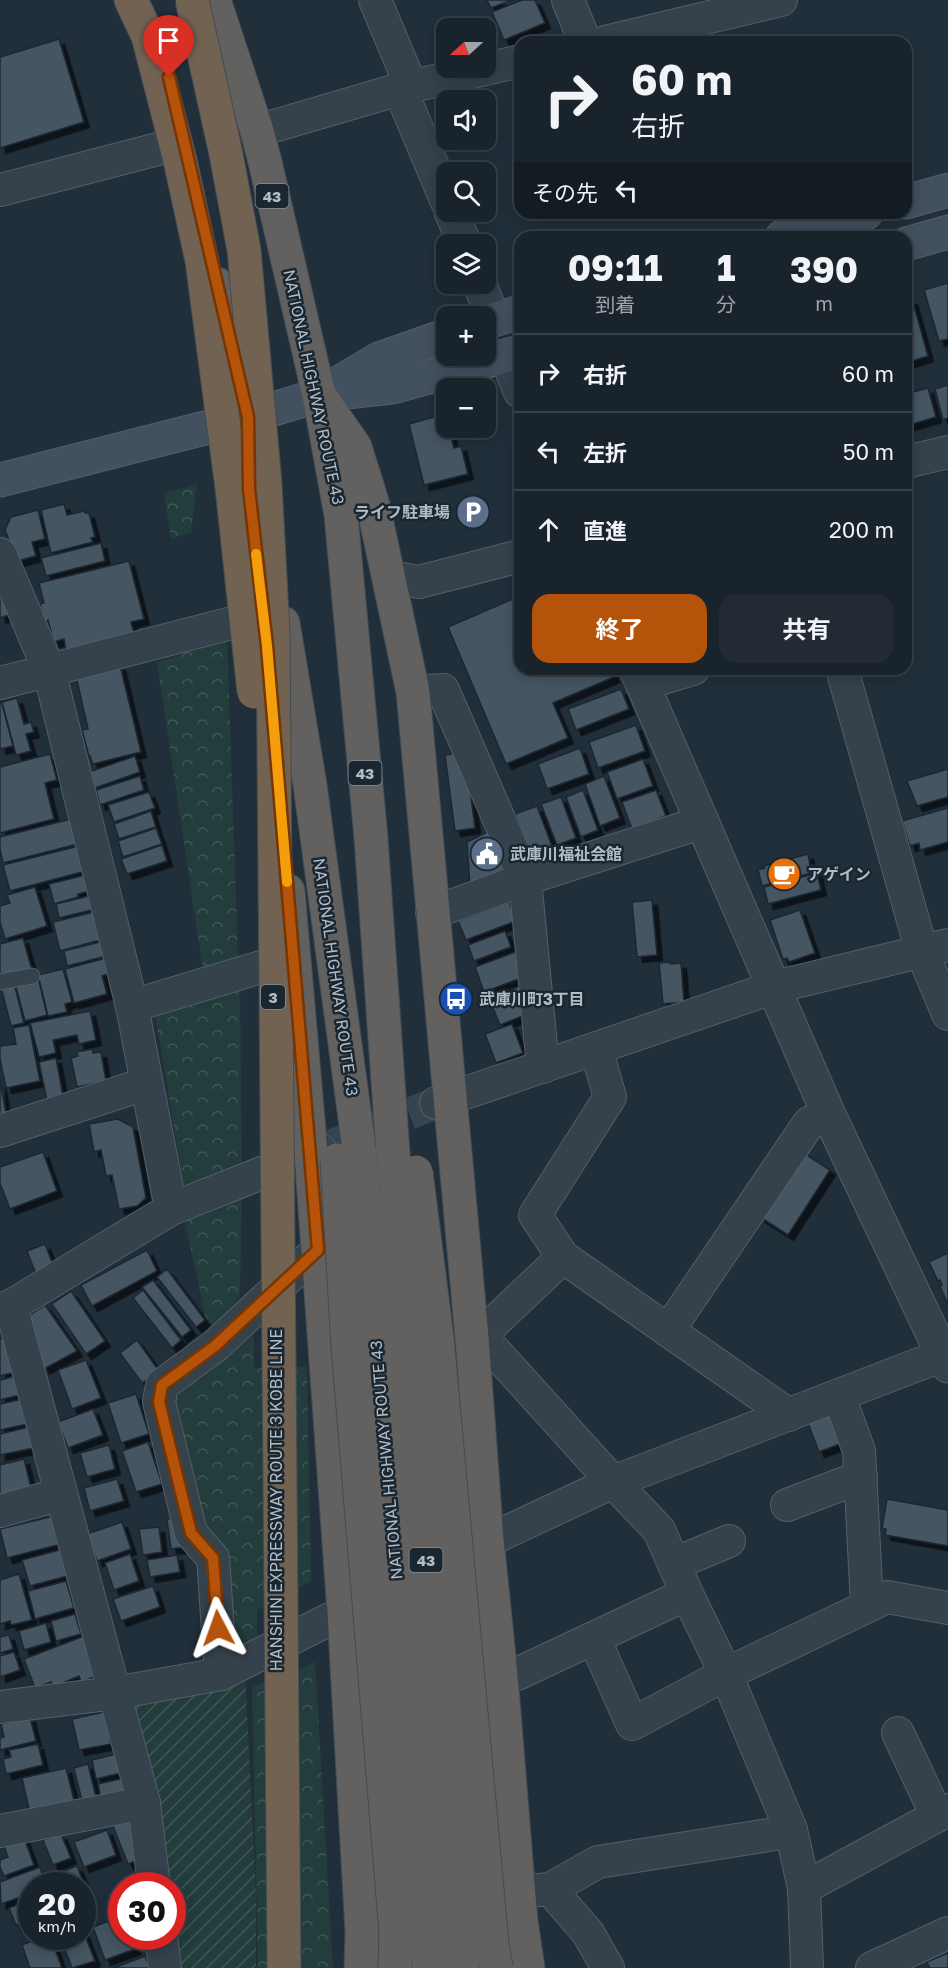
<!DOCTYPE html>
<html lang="ja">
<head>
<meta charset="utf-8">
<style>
  :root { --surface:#19232c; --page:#222b34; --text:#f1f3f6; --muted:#9fa4a9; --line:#374048; --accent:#b45309 }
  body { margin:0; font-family:"Golos Text","Noto Sans JP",sans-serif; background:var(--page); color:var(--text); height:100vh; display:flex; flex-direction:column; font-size:22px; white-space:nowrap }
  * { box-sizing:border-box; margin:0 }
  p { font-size:20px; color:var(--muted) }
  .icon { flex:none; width:33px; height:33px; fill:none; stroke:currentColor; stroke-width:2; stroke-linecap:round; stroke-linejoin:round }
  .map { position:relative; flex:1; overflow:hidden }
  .details { position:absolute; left:514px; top:231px; width:398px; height:444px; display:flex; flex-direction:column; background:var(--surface); border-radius:18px; box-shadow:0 3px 15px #0003,0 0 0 2px var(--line) }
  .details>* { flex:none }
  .top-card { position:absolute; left:514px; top:36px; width:398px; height:183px; border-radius:18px; box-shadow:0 3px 15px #0003,0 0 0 2px var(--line); background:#19232c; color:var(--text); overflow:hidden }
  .needle { width:39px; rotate:249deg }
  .buttons { position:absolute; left:436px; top:18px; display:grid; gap:12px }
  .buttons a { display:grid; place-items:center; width:60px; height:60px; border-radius:12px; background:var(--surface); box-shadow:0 3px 15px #0003,0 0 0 2px var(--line); font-size:30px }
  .speed { position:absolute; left:18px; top:1872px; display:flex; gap:12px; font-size:30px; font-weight:700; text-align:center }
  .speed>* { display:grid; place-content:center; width:78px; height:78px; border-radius:50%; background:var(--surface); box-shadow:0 3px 15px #0003,0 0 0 2px var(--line); line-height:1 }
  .speed small { font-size:15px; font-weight:400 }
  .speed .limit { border:9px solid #d22; background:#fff; color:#111 }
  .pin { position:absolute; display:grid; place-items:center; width:51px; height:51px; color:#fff; margin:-62px -26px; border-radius:50% 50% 50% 0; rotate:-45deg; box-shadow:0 0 6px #0007 }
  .pin .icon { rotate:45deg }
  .me { position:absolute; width:66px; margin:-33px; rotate:356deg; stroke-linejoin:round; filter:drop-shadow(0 0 4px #0008) }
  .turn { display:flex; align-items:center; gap:21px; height:126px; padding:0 18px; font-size:27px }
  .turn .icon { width:78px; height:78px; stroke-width:2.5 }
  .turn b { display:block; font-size:42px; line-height:51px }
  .then { display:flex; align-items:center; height:57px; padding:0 18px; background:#0003; gap:12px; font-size:22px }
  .eta { display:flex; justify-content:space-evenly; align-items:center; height:102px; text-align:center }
  .eta b { font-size:36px; font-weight:700; line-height:42px }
  .primary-button { display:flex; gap:12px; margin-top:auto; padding:12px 18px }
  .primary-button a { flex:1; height:69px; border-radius:18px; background:var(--accent); color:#fff; font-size:24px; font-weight:700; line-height:69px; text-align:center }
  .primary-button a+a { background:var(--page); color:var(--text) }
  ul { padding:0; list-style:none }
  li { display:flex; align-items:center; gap:18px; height:78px; padding:0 18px; border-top:2px solid var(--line) }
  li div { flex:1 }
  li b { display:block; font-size:22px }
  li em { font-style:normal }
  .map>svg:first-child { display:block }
</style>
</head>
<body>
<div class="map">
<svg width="948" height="1968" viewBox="0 0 948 1968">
  <defs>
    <pattern id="park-crowns" width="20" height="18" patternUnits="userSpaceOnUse" patternTransform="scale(1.5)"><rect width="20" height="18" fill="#233c3c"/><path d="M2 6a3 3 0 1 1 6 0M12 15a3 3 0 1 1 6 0" fill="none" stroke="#405657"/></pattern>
    <pattern id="garden-furrows" width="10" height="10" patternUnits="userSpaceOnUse" patternTransform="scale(1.5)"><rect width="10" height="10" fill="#233c3c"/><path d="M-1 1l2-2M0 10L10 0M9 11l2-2" fill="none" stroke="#405657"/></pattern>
    <filter id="shadow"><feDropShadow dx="5.5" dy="5.5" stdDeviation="0" flood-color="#0009"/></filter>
  </defs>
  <rect width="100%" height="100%" fill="#212f3b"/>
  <g fill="url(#park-crowns)">
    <polygon points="197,484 191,532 171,539 164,493"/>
    <polygon points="227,639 238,957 203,970 157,662"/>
    <polygon points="240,988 242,1166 184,1186 155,1014"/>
    <polygon points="242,1197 240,1296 209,1333 183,1213"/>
    <polygon points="254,1328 254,1368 307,1367 311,1581 257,1610 257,1648 231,1656 200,1532 169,1388"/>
    <polygon points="315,1662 333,1968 258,1968 252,1687"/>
  </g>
  <polygon fill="url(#garden-furrows)" points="245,1674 256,1894 256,1968 173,1968 172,1886 163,1885 124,1704"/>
  <g fill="#445562" stroke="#1c2832" stroke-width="1.5" filter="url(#shadow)">
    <polygon points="487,0 512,0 491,8"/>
    <polygon points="522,0 535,0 545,23 504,40 492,12"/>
    <polygon points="59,39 84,122 0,148 0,57"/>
    <polygon points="948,283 948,339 939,341 924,290"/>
    <polygon points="912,299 928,356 906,363 906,300"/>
    <polygon points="948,385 948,418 943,420 935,389"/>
    <polygon points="928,388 936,417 906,426 906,394"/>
    <polygon points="445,414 447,428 449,428 454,448 461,446 468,474 424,485 409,424"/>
    <polygon points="64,504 67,515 84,511 85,513 89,513 95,537 91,538 93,542 51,553 41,510"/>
    <polygon points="38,510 45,539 32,542 36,556 17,561 5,530 11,517"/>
    <polygon points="101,543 105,561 46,576 41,558"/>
    <polygon points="129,561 144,619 131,622 134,633 66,650 64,639 54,642 48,620 44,622 40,604 44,603 39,583"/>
    <polygon points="520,596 520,669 610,669 614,677 553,703 568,738 506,764 448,627"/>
    <polygon points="5,598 9,615 0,618 0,600"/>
    <polygon points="120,665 141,752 93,764 90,756 89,756 82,730 88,729 76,676"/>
    <polygon points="621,689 629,709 576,730 568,709"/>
    <polygon points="0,696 13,746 0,749"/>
    <polygon points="17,698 24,724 31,722 34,732 26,734 31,751 16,755 2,702"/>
    <polygon points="636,725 645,751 598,768 589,742"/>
    <polygon points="580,748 589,774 547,789 538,764"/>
    <polygon points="465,752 475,828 455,831 445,755"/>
    <polygon points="50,754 57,780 45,783 54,819 0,833 0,767"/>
    <polygon points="135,756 140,772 95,788 89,772"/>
    <polygon points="643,759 653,786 617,799 607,772"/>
    <polygon points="948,769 948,797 917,806 907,781"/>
    <polygon points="140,776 144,790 100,805 96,790"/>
    <polygon points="604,776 620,818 600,826 585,784"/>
    <polygon points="583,790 598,830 581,837 566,797"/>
    <polygon points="656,790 666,816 632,829 622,802"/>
    <polygon points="149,792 155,808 114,822 108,805"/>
    <polygon points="561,797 576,838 557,845 541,804"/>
    <polygon points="537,806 553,849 532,857 515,814"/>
    <polygon points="948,808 948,842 920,850 919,843 910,846 902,821"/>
    <polygon points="151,811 156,827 119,839 114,824"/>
    <polygon points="71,819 78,844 3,863 0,849 0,837"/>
    <polygon points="156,828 162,844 123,857 118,841"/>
    <polygon points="493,829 511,867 470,886 467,842"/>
    <polygon points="162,845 167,861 127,874 121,859"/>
    <polygon points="79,846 86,871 10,891 3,865"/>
    <polygon points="808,854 810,865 814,865 815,872 762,886 758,870 765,868 764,866"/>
    <polygon points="817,873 821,890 768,904 764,887"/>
    <polygon points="89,874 93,890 78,894 78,897 54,904 49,884"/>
    <polygon points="35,887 47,926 5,939 0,922 0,906 10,903 7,895"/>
    <polygon points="93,895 96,909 59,918 56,904"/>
    <polygon points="652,900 657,955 637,957 632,902"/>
    <polygon points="509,902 516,921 466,940 458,921"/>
    <polygon points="800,910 815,953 789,962 787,958 783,959 770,920"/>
    <polygon points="98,911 104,939 60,951 53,922"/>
    <polygon points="505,931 511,947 474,961 468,945"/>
    <polygon points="23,938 32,970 0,975 0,944"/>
    <polygon points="104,941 107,956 67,966 64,951"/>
    <polygon points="515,952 524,977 484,992 475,967"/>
    <polygon points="106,958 110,973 102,976 107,994 74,1003 65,969"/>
    <polygon points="669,962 670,964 681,963 684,1002 663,1004 659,963"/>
    <polygon points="63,969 72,1002 65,1004 67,1012 48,1016 38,975"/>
    <polygon points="38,977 47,1015 25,1021 15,983"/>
    <polygon points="14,983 24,1023 11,1026 1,987"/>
    <polygon points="520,986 530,1013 500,1025 489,998"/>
    <polygon points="90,1011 96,1040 79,1044 77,1035 53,1040 56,1053 39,1057 30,1023"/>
    <polygon points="512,1024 523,1053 496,1063 485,1034"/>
    <polygon points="29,1025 40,1081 6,1088 0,1059 0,1046 16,1044 13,1028"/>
    <polygon points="92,1049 93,1053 101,1052 106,1081 77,1087 71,1058 78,1056 77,1052"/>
    <polygon points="56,1058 63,1096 47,1101 39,1062"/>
    <polygon points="0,1081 6,1113 0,1115"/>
    <polygon points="118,1119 133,1127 146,1198 137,1206 119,1209 112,1175 106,1176 101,1150 94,1152 89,1124"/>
    <polygon points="43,1152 57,1191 10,1209 0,1183 0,1167"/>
    <polygon points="802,1152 830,1170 788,1235 760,1217"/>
    <polygon points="45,1244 54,1267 36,1274 27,1251"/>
    <polygon points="147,1250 157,1271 92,1306 81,1285"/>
    <polygon points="948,1253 948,1305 940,1286 942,1285 940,1280 938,1281 929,1262"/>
    <polygon points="167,1269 205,1320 196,1327 157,1277"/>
    <polygon points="153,1280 191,1330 182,1337 142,1287"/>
    <polygon points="143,1290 181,1340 172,1348 133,1298"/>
    <polygon points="71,1291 105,1341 86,1354 52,1304"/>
    <polygon points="45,1305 77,1351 44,1369 26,1318"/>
    <polygon points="12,1337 19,1371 0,1376 0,1339"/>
    <polygon points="137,1340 159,1371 142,1383 120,1353"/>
    <polygon points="86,1360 101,1398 72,1409 58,1370"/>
    <polygon points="16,1376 20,1395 0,1400 0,1380"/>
    <polygon points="136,1394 149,1434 121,1443 108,1403"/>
    <polygon points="27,1398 32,1423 0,1430 0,1404"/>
    <polygon points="93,1409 103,1435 68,1448 58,1422"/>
    <polygon points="834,1413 845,1442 819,1452 808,1423"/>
    <polygon points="29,1427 34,1448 0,1455 0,1434"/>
    <polygon points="148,1442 162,1484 136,1492 122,1451"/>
    <polygon points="109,1445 115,1469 87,1477 80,1453"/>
    <polygon points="24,1459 33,1496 2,1503 0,1493 0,1465"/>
    <polygon points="117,1479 124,1501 90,1511 84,1488"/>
    <polygon points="887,1499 948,1510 948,1546 885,1535 886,1529 882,1528"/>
    <polygon points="58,1515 65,1543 7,1558 0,1529"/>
    <polygon points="181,1517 185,1547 171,1549 167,1519"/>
    <polygon points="122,1522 131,1549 97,1561 87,1534"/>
    <polygon points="159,1527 162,1552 143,1555 139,1529"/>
    <polygon points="63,1549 71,1575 30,1586 22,1560"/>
    <polygon points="130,1554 139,1581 114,1590 105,1563"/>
    <polygon points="177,1555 180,1572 150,1577 147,1560"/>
    <polygon points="19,1574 32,1620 11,1625 10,1621 0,1624 0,1580"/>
    <polygon points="66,1581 74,1608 35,1619 28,1591"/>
    <polygon points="153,1586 160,1607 121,1621 113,1599"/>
    <polygon points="75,1614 81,1634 56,1641 51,1621"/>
    <polygon points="46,1623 51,1642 24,1650 19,1631"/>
    <polygon points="9,1635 13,1649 0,1653 0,1637"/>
    <polygon points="84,1636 99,1675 81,1682 79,1676 53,1687 51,1682 35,1688 24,1659"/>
    <polygon points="14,1652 20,1670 0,1677 0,1656"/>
    <polygon points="104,1712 111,1744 79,1750 72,1719"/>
    <polygon points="30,1717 36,1741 0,1750 0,1738 4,1737 1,1724"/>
    <polygon points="38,1744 43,1765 6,1774 3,1759 11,1757 9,1750"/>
    <polygon points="120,1753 125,1772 96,1779 92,1760"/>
    <polygon points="88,1764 96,1797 82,1801 74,1768"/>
    <polygon points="66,1768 76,1808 31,1818 22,1778"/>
    <polygon points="129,1777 134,1797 102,1804 98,1784"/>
    <polygon points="129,1820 143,1858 128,1864 113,1826"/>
    <polygon points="107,1830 116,1855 84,1867 74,1842"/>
    <polygon points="61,1834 71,1858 53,1865 43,1840"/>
    <polygon points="23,1835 34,1865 4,1876 0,1867 0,1860 8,1857 3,1843"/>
    <polygon points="77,1866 87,1891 82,1893 82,1886 60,1886 55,1874"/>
    <polygon points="40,1867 46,1886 32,1886 32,1893 1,1904 0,1882"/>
    <polygon points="32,1899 32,1919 16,1925 9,1908"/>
    <polygon points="122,1916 122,1936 130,1936 135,1949 105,1960 93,1927"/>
    <polygon points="82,1928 95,1961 72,1968 60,1936 82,1936"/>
    <polygon points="45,1936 50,1936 62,1968 30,1968 22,1945"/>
    <polygon points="948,1953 948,1968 930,1968 927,1962"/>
    <polygon points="145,1956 150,1968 114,1968"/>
  </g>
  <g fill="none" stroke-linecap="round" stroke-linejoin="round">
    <polyline stroke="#364450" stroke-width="32" stroke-dasharray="32 16" stroke-linecap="butt" points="320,1150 436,1103"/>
    <g stroke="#535f69" stroke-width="17">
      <polyline id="service" points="0,982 32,976"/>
    </g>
    <g stroke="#535f69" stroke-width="34">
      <g id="minor">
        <polyline points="375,0 411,86"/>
        <polyline points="568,0 585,42"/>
        <polyline points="605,42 781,0"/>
        <polyline points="257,131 400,89 520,61"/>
        <polyline points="0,190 158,149"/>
        <polyline points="906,462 948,452"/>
        <polyline points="0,554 49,670 132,1006 171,1209"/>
        <polyline points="390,577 419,582 520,556"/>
        <polyline points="842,669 922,952 948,1014"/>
        <polyline points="0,683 263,615"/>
        <polyline points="643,684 693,669"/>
        <polyline points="413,692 443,690 525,879 543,1067"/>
        <polyline points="432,913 525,879 703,822"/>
        <polyline points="132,1006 294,957"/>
        <polyline points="596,1049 610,1097 535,1215 563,1257 789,1415"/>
        <polyline points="436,1103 775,987 948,945"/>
        <polyline points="0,1131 145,1084"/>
        <polyline points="11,1306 144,1803 154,1886"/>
        <polyline points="0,1309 11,1306 171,1209 320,1150"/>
        <polyline points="668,1331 809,1123 828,1113"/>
        <polyline points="472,1338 490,1346 613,1482 659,1530 687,1594 726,1674 791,1830 804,1888 807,1968"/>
        <polyline points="472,1338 485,1331 563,1257"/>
        <polyline points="839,1396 859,1451 867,1605"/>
        <polyline points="787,1505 861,1477"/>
        <polyline points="0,1511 61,1494"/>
        <polyline points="464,1552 613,1482 948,1353"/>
        <polyline points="674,1564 729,1541"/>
        <polyline points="594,1638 632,1724 726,1674 887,1597 948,1608"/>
        <polyline points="221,1674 213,1558 191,1533 159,1402 162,1385 215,1346 318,1250"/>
        <polyline points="501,1676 517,1674 687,1594"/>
        <polyline points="0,1707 115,1693 221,1674 366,1601"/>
        <polyline points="898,1733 937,1816"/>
        <polyline points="0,1831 144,1803"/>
        <polyline points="804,1888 948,1810"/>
        <polyline points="550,1889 588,1933 608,1968"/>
        <polyline points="518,1892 550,1889 598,1862 769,1835 791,1830"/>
        <polyline points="161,1936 165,1968"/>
        <polyline points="872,1968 948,1933"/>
      </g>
    </g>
    <g stroke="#535f69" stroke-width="35">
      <g id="tertiary">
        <polyline points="400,89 447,201"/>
        <polyline points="451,212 465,244"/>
        <polyline points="480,284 493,320"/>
        <polyline points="506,356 520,391"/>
        <polyline points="636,669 828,1113 948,1366"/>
      </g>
    </g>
    <g stroke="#535f69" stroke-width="35">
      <g id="secondary">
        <polyline points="906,202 948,190"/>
        <polyline points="782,237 866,213"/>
        <polyline points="906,244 948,232"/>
        <polyline points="486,322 520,312"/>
        <polyline points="325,391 379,359 447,335"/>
        <polyline points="0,480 248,417 319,395 392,387 520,352"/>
      </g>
    </g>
    <g stroke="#404c56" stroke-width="35">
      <g id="trunk">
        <polyline points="214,0 257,131 265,162 319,395 341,515 371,838 393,1153"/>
        <polyline points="217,284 249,421"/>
        <polyline points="319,395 355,447 373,505 413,692 472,1338 487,1540 501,1676 521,1921 528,1968"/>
        <polyline points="283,623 310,785 360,1155"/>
        <polyline points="288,891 311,1153 344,1612 362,1932 361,1968"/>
      </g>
    </g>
    <g stroke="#404c56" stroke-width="35">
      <polyline id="motorway" points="131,0 148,36"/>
    </g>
    <use href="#service" stroke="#35414b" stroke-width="15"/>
    <use href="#minor" stroke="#35414b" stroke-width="32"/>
    <use href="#tertiary" stroke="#35414b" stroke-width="33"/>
    <use href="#secondary" stroke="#43505f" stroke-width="33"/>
    <use href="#trunk" stroke="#62615f" stroke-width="33"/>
    <use href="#motorway" stroke="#726252" stroke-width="33"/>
    <g stroke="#404c56" stroke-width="35" stroke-linecap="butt">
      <g id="trunk-bridge">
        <polyline points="393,1153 440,1729 462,1968"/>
        <polyline points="360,1155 429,1968"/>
        <polyline points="337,1160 348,1346 396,1933 395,1968"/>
        <polyline points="416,1172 437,1338 492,1944 496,1968"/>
      </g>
    </g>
    <g stroke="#404c56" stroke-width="35" stroke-linecap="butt">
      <g id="motorway-bridge">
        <polyline points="192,0 226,154 244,250 265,483 273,632 284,1968"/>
        <polyline points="148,36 180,160 202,261 232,488 254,692"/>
      </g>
    </g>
    <use href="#trunk-bridge" stroke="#62615f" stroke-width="33"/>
    <use href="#motorway-bridge" stroke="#726252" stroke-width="33"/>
  </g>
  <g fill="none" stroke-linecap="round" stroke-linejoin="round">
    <g stroke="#753606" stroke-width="15">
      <polyline id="route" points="169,77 248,417 249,489 267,646 318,1250 215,1346 162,1385 159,1402 191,1533 213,1558 218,1628"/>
    </g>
    <use href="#route" stroke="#b45309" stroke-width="10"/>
    <polyline stroke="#f59e0b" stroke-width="10" points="256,554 267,646 287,882"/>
  </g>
  <defs>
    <g id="parking-disc" transform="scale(1.725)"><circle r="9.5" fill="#5c6f8a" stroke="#1a2630"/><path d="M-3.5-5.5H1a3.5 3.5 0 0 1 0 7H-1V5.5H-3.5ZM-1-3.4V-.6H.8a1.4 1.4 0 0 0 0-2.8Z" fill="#fff"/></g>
    <g id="civic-disc" transform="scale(1.725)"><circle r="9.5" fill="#5c6f8a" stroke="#1a2630"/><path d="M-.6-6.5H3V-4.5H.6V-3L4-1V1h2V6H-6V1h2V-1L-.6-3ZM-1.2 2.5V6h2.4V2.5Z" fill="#fff"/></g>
    <g id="cafe-disc" transform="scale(1.725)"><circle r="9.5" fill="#e8710a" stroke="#1a2630"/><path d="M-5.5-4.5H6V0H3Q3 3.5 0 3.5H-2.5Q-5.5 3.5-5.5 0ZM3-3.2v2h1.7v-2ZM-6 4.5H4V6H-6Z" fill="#fff"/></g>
    <g id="bus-disc" transform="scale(1.725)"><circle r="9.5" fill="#1a4fb4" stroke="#1a2630"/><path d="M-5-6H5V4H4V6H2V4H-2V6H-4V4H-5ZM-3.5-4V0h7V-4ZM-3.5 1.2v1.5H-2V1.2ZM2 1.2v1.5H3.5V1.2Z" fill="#fff"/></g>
  </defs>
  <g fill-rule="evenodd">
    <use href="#parking-disc" x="473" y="512"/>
    <use href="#civic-disc" x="487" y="854"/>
    <use href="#cafe-disc" x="784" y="874"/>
    <use href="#bus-disc" x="456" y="999"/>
  </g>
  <g text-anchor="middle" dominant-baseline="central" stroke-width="5" stroke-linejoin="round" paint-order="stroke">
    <g fill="#1a2630" stroke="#838f9a" stroke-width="1.5">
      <rect x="255.5" y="184" width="33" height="24" rx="4.5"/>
      <rect x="348.5" y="761" width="33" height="24" rx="4.5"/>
      <rect x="261" y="985" width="24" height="24" rx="4.5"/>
      <rect x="409.5" y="1548" width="33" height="24" rx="4.5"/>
    </g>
    <g font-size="15" font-weight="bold" fill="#b0bcc7">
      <text x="272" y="196">43</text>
      <text x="365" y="773">43</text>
      <text x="273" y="997">3</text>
      <text x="426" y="1560">43</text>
    </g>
    <g font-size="16" fill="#b0bcc7" stroke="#1a2630">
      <text transform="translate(314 387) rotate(78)">NATIONAL HIGHWAY ROUTE 43</text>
      <text transform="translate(336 977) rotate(82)">NATIONAL HIGHWAY ROUTE 43</text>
      <text transform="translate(386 1460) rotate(-95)">NATIONAL HIGHWAY ROUTE 43</text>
      <text transform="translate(276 1500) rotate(-90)">HANSHIN EXPRESSWAY ROUTE 3 KOBE LINE</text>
    </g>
    <g font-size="16" font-weight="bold" fill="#b0bcc7" stroke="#1a2630" text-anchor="start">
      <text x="450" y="512" text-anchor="end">ライフ駐車場</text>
      <text x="510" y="854">武庫川福祉会館</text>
      <text x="807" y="874">アゲイン</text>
      <text x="479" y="999">武庫川町3丁目</text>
    </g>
  </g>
</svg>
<div class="buttons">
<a><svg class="needle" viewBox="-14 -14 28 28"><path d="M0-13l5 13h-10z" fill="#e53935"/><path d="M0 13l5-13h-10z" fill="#9fa4a9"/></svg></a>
<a><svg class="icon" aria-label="sound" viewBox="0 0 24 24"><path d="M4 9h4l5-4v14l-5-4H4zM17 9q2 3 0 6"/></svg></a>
<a><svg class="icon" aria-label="search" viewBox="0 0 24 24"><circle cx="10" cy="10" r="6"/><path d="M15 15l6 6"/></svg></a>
<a><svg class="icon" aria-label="layers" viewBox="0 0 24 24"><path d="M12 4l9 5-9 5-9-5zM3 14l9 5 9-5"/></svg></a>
<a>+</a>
<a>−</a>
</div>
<div class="speed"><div>20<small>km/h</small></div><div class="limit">30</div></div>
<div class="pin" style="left:169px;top:77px;background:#d93025"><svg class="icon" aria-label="arrive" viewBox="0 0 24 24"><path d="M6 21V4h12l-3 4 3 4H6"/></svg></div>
<svg class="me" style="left:218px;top:1628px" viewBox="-20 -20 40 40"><path d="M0-17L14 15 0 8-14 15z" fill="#b45309" stroke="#fff" stroke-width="4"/></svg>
<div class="top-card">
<div class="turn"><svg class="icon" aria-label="right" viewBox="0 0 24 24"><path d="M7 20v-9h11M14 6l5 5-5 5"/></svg><div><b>60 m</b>右折</div></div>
<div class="then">その先<svg class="icon" aria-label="left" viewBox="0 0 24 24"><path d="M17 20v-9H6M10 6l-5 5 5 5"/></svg></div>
</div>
<section class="details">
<div class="eta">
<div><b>09:11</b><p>到着</p></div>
<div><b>1</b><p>分</p></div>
<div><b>390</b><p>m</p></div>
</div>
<ul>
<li><svg class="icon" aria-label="right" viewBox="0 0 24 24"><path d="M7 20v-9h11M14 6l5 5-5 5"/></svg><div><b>右折</b></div><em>60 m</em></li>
<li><svg class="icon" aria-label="left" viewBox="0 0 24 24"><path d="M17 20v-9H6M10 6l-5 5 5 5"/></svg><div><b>左折</b></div><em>50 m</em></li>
<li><svg class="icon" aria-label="ahead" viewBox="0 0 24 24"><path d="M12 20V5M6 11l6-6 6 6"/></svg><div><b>直進</b></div><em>200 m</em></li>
</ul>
<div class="primary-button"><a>終了</a><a>共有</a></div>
</section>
</div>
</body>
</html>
